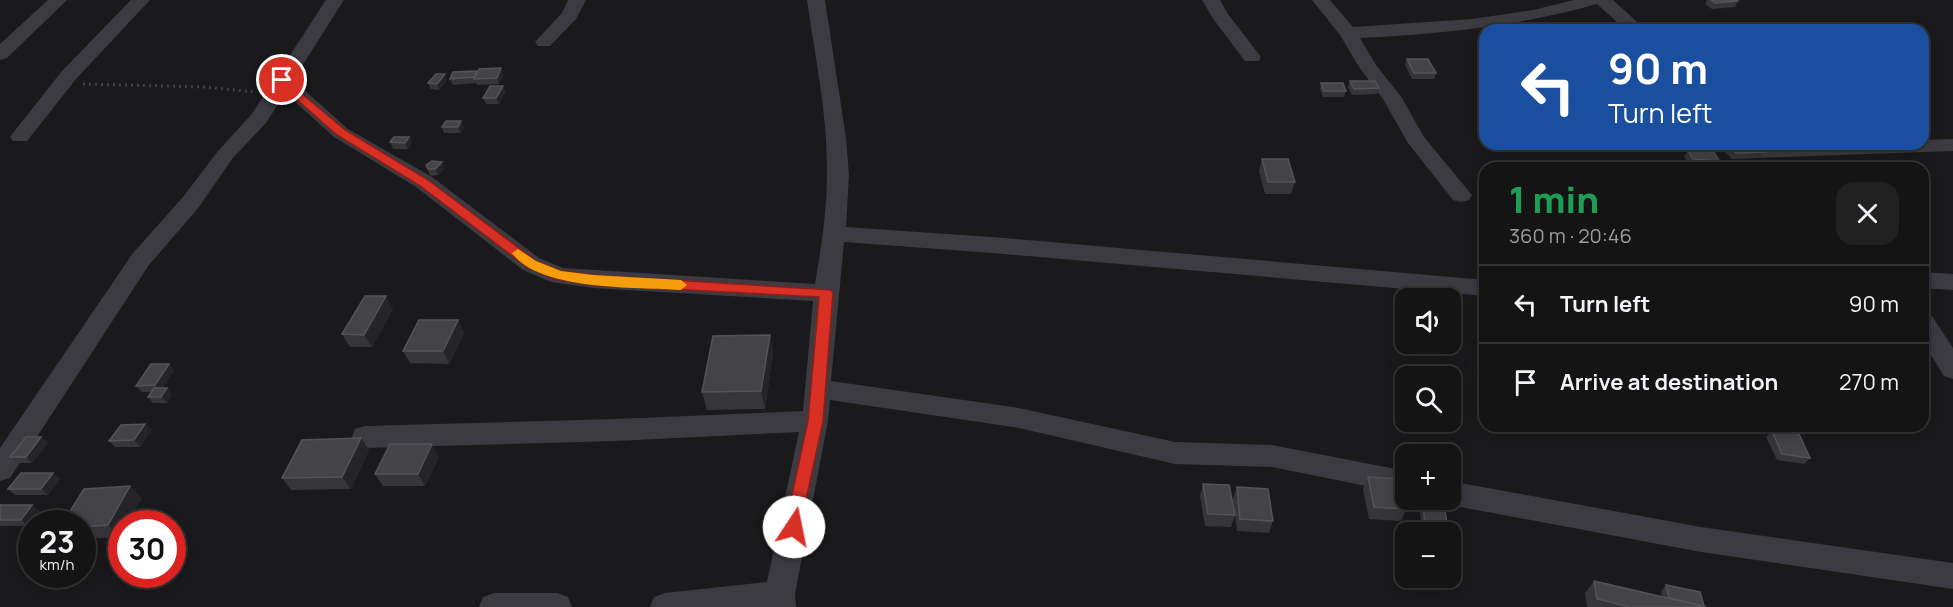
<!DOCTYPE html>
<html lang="en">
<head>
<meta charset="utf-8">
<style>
  :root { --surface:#141415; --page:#212122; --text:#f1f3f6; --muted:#9d9ea0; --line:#333334 }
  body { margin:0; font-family:Manrope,sans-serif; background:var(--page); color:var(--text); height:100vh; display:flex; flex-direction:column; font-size:22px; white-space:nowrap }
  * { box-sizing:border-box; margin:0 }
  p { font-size:20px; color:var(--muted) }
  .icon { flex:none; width:33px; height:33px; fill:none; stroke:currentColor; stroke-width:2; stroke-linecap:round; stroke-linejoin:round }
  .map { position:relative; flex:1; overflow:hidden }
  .sheet { position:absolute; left:1479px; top:162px; width:450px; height:270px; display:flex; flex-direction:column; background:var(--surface); border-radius:18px; box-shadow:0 3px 15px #0003,0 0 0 2px var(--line) }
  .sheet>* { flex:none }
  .top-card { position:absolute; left:1479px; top:24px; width:450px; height:126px; border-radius:18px; box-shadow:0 3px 15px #0003,0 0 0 2px var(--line); background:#1a4fa0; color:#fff; overflow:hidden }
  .controls { position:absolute; left:1395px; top:288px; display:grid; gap:12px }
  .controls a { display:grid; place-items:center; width:66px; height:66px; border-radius:12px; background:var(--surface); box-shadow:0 3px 15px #0003,0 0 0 2px var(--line); font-size:30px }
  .speed { position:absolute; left:18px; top:510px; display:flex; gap:12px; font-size:30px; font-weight:700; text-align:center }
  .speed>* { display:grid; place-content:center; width:78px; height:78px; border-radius:50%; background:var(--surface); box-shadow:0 3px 15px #0003,0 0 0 2px var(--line); line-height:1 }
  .speed small { font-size:15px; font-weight:400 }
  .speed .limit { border:9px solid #d22; background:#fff; color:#111 }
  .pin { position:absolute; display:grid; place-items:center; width:51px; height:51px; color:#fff; margin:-26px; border:3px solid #fff; border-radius:50%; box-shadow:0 2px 6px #0007 }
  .me { position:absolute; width:66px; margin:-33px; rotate:11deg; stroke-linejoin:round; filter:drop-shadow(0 0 4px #0008) }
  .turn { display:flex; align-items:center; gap:21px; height:126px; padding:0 30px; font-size:27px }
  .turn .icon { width:78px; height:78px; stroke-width:2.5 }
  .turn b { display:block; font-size:42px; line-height:51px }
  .round { display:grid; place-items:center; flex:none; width:63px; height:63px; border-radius:18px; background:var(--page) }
  .overview { display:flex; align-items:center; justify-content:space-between; height:102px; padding:0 30px }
  h1 { font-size:36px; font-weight:800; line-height:45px; color:#1e9e55 }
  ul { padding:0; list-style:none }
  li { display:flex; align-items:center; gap:18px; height:78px; padding:0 30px; border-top:2px solid var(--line) }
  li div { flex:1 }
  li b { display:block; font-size:22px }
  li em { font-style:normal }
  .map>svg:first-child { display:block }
</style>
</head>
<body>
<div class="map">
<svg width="1953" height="607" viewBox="0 0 1953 607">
  <rect width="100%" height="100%" fill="#1a1a1c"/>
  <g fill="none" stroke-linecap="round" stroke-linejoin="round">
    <polyline stroke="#414248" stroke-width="3" stroke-dasharray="2 4" stroke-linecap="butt" points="83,84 204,87 255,92"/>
    <g fill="#3b3b41" fill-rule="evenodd">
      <polygon points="48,0 67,0 7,58 0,60 0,44"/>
      <polygon points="131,0 150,0 76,79 27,141 13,141 10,137 13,133 62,71"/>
      <path d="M326 0H344L293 80 348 129 432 177 539 258 563 268 815 284C821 248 827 211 827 174 828 116 815 57 807 0H825L846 138 849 175 846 227 1005 238 1485 280V296L1005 254 844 242 831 381 1019 408 1175 442 1272 445 1406 471V494L1272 467 1175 464 1019 428 830 400 828 421 795 594 796 607H650L654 597 665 593 767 582 799 432 616 441 365 448 355 445 352 437 355 429 365 426 616 419 803 411 813 301 593 288 551 282 523 270 416 187 334 137 285 93 266 123 232 159 199 207 149 265 10 478 0 481V448L133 253 183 197 218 151 251 115Z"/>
      <polygon points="568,0 586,0 576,19 550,46 538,46 535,42 562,13"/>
      <polygon points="1202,0 1220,0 1228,14 1261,57 1259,61 1245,61 1214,20"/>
      <path d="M1312 0H1330L1353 27 1472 19 1533 10 1574 0H1613L1646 30H1626L1597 4C1519 26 1441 34 1360 38L1376 65 1402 98 1424 137 1472 195 1469 200 1461 202 1453 200 1408 143 1383 99 1359 67 1340 35Z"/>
      <polygon points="1953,139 1953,151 1755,158 1748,156 1745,152 1748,148 1755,146 1923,144 1923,140"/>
      <polygon points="1923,272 1953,274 1953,290 1923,288"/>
      <polygon points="1923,313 1932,316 1953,348 1953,379 1944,376 1923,342"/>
      <polygon points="1450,481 1701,527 1953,563 1953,589 1701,552 1450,505 1439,500 1450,500"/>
      <polygon points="494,593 557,593 568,597 572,607 479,607 483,597"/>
    </g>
  </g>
  <g fill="#36363a">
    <polygon points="1707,0 1737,0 1738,1 1735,7 1712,9 1705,4"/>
    <polygon points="1407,59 1436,73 1434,79 1412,79 1405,65"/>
    <polygon points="478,72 504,75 499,84 477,85 476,83 453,85 450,79"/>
    <polygon points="447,80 439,90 431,89 428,83"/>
    <polygon points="1350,81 1379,88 1377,94 1352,95 1348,87"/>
    <polygon points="1321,83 1346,91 1344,97 1323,97 1320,89"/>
    <polygon points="503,86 505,92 499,104 486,104 483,98"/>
    <polygon points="461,121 464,128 460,133 444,133 442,127"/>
    <polygon points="409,137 412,143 408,149 393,149 390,142"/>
    <polygon points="1723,144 1757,144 1765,152 1761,158 1732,159 1721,148"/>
    <polygon points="1688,150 1719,161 1716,167 1690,165 1684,157"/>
    <polygon points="1262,159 1295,182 1291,194 1265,194 1259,171"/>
    <polygon points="426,165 444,169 438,175 430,176"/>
    <polygon points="393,309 372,347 350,347 342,334"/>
    <polygon points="458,320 464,333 449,364 410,363 403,351"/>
    <polygon points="770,335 773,353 765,409 707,410 702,392"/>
    <polygon points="174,370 162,388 167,388 172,395 167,403 153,403 148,397 152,392 142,392 136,386"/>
    <polygon points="145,424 151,430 140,447 115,447 109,441"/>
    <polygon points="1772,431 1810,458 1804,464 1777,460 1766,437"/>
    <polygon points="41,437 48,443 32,463 16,463 10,457"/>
    <polygon points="361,438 369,450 351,489 291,490 282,478"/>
    <polygon points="439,457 425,486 383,486 375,474"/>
    <polygon points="1368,477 1406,509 1401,521 1369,519 1363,489"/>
    <polygon points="60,479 48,495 15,495 8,489"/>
    <polygon points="1203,484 1235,515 1231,527 1205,526 1200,496"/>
    <polygon points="1237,487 1273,521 1269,533 1237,531 1233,499"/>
    <polygon points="142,498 120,537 82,539 82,524"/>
    <polygon points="0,505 32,505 39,511 28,526 0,526"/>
    <polygon points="1423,505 1448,532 1422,532 1420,511"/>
    <polygon points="1594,581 1662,597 1661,591 1666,585 1706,607 1587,607 1585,593"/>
  </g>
  <g fill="#252528">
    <polygon points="501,68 504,75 499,84 497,78"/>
    <polygon points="445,74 447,80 439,90 437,84"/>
    <polygon points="503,86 505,92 499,104 496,98"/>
    <polygon points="461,121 464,128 460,133 458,127"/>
    <polygon points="409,137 412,143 408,149 405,143"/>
    <polygon points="442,162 444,169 438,175 435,169"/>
    <polygon points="386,296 393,309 372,347 364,335"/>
    <polygon points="458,320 464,333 449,364 443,351"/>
    <polygon points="770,335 773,353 765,409 761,391"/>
    <polygon points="169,364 174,370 160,392 155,385"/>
    <polygon points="167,388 172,395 167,403 161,397"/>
    <polygon points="145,424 151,430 140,447 134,440"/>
    <polygon points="41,437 48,443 32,463 26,457"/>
    <polygon points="361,438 369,450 351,489 342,477"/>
    <polygon points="432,444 439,457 425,486 418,474"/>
    <polygon points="53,473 60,479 48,495 41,489"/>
    <polygon points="130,486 142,498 127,524 122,524 122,534 120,537 108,525"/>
    <polygon points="32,505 39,511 28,526 21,520"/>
  </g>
  <g fill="#434348" stroke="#53545a" stroke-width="1.5">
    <polygon points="1711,0 1737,0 1738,1 1715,3"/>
    <polygon points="1407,59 1428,59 1436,73 1414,73"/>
    <polygon points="501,68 497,78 474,79 479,69"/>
    <polygon points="477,71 474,77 450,79 453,72"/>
    <polygon points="436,74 445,74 437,84 428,83"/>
    <polygon points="1350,81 1375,81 1379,88 1354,89"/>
    <polygon points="1321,83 1343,83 1346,91 1324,91"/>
    <polygon points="490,86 503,86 496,98 483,98"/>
    <polygon points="446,121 461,121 458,127 442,127"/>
    <polygon points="394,137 409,137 405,143 390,142"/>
    <polygon points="1727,144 1757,144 1765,152 1736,153"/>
    <polygon points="1688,150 1714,152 1719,161 1693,159"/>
    <polygon points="1262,159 1288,159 1295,182 1268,182"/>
    <polygon points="432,161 442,162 435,169 428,169 426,165"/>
    <polygon points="365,296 386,296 364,335 342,334"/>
    <polygon points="419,320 458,320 443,351 403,351"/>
    <polygon points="770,335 761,391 702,392 713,336"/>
    <polygon points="151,364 169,364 155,385 136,386"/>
    <polygon points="154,388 167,388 161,397 148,397"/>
    <polygon points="145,424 134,440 109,441 121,425"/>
    <polygon points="1772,431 1799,434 1810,458 1782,454"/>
    <polygon points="26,437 41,437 26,457 10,457"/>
    <polygon points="361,438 342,477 282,478 302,440"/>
    <polygon points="390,444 432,444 418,474 375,474"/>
    <polygon points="21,473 53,473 41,489 8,489"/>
    <polygon points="1368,477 1399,479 1406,509 1374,507"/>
    <polygon points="1203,484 1229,485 1235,515 1208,514"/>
    <polygon points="130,486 108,525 82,527 82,524 62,524 84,489"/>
    <polygon points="1237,487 1268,489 1273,521 1240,519"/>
    <polygon points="0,505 32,505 21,520 0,520"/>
    <polygon points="1423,505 1445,509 1448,532 1426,532"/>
    <polygon points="1594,581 1706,607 1630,607 1597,599"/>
    <polygon points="1666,585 1700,592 1704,606 1669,598"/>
  </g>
  <polygon fill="#d93025" stroke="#8d1f18" stroke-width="1.5" points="282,77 345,130 428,180 536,261 561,271 593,275 831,290 833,293 823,421 799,532 794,534 788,532 785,527 808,421 819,297 593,285 555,279 527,267 419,185 337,135 278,83 277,80"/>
  <path fill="#f59e0b" d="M518 249 536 261 561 271 593 275 681 280 687 285 681 290C637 287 539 291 512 253Z"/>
</svg>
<div class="controls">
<a><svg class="icon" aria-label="sound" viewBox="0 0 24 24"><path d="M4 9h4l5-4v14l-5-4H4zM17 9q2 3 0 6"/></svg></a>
<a><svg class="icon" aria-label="search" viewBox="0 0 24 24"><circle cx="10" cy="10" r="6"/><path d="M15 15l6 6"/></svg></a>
<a>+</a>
<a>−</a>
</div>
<div class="speed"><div>23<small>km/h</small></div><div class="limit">30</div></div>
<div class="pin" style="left:282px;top:80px;background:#d93025"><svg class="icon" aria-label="arrive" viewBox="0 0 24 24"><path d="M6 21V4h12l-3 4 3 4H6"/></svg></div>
<svg class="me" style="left:794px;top:527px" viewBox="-20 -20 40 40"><circle r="19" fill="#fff"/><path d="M0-13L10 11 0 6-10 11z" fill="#d93025"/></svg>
<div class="top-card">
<div class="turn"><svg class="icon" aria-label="left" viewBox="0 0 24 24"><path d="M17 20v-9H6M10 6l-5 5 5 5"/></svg><div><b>90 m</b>Turn left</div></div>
</div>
<section class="sheet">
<div class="overview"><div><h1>1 min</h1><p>360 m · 20:46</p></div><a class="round"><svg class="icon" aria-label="close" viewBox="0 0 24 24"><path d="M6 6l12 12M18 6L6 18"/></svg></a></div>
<ul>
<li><svg class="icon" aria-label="left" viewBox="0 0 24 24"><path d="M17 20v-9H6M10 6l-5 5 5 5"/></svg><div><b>Turn left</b></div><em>90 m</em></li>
<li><svg class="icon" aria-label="arrive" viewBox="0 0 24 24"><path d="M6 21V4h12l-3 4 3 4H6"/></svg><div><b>Arrive at destination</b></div><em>270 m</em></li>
</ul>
</section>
</div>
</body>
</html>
